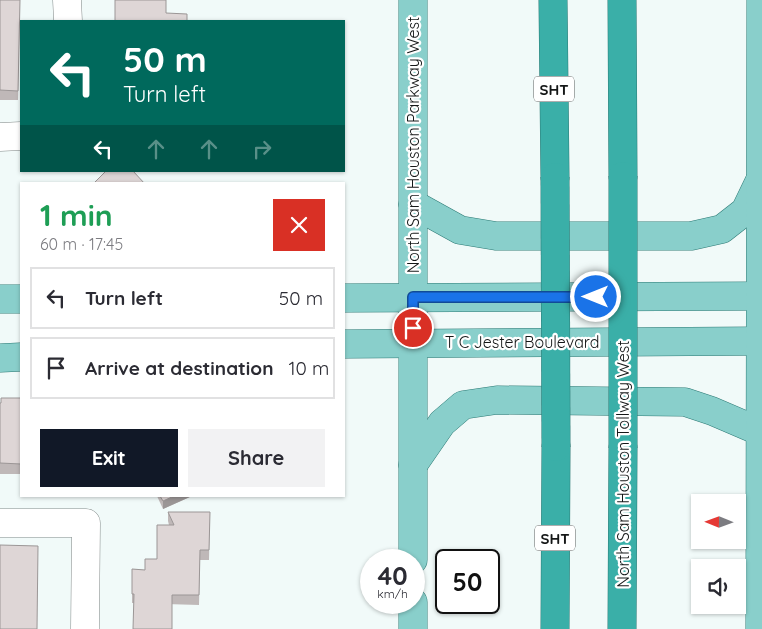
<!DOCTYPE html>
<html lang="en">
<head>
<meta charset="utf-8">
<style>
  :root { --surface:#fff; --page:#f2f2f3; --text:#2b2b33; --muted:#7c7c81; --line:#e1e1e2; --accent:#111827 }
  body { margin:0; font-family:Quicksand,sans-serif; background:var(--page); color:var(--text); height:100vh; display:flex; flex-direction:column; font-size:19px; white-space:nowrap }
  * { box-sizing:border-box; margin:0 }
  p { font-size:16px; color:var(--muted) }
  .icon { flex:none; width:28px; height:28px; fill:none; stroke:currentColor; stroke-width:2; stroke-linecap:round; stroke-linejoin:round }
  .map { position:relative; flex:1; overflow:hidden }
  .panel { position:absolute; left:20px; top:182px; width:325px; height:315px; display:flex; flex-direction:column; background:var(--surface); border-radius:0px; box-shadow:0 1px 4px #0004 }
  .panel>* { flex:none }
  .guide { position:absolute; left:20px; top:20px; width:325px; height:152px; border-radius:0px; box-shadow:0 1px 4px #0004; background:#00695c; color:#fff; overflow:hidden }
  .needle { width:32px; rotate:271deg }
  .fabs { position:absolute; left:691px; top:494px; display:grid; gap:10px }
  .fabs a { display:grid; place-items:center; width:55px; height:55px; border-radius:0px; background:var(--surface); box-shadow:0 1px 4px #0004; font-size:25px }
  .speed { position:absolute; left:360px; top:549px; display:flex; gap:10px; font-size:25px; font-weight:700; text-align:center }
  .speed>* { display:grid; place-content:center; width:65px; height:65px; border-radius:50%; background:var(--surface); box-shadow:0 1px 4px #0004; line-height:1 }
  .speed small { font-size:12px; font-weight:400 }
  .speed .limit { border:2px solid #111; border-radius:8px; background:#fff; color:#111 }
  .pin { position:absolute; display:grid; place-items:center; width:42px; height:42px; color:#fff; margin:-21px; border:2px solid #fff; border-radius:50%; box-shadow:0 1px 5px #0007 }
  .me { position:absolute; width:55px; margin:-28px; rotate:270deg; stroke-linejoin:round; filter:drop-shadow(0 0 4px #0008) }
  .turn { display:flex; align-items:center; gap:18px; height:105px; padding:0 20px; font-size:22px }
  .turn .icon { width:65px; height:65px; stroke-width:2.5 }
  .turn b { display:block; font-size:35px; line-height:42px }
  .lanes { display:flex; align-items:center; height:48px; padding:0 20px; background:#0003; justify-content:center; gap:25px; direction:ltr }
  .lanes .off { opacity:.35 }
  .round { display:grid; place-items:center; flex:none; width:52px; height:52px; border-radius:0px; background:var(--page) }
  .headline { display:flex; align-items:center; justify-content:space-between; height:85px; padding:0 20px }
  h1 { font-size:30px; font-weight:800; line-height:38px; color:#1e9e55 }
  .button { display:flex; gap:10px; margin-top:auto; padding:10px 20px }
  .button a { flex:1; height:58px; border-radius:0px; background:var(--accent); color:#fff; font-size:20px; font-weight:800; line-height:58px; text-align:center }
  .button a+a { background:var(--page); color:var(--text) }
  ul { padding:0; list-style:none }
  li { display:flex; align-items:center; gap:15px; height:62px; margin:0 10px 8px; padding:0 10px; border:2px solid var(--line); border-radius:0px }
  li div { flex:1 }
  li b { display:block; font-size:19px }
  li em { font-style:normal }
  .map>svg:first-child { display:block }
</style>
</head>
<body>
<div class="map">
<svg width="762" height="629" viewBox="0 0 762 629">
  <rect width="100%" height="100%" fill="#f1faf9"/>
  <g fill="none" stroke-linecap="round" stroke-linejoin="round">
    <g stroke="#808887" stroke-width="29">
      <g id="minor">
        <polyline points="67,0 68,21"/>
        <polyline points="0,137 21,136"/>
        <polyline points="0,523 86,523 85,629"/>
      </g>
    </g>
    <g stroke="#2d7a75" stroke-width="29">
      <g id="major">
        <polyline points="413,204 460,230 496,236 691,236 722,229 745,211 759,182"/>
        <polyline points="344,298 761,296"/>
        <polyline points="0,299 21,299"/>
        <polyline points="344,344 761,341"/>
        <polyline points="0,358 21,357"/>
        <polyline points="413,465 442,423 463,405 497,400 685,402 712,411 761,432"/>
        <polyline points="413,560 413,0"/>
        <polyline points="413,629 413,602"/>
        <polyline points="760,629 761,0"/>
      </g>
    </g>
    <g stroke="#2d7a75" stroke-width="29">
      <g id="highway">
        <polyline points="553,0 555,177"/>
        <polyline points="622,0 623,176"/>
        <polyline points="555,629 556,447"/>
        <polyline points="622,629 623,448"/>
      </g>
    </g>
    <use href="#minor" stroke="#fff" stroke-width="28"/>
    <use href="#major" stroke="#89cfcb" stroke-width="28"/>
    <use href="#highway" stroke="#3aafa8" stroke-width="28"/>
    <g stroke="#2d7a75" stroke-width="29" stroke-linecap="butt">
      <g id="highway-bridge">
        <polyline points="555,177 556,447"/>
        <polyline points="623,448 623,176"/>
      </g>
    </g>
    <use href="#highway-bridge" stroke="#3aafa8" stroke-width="28"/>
  </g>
  <g fill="#bfb8b8">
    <polygon points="0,0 20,0 18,100 0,100"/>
    <polygon points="21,398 21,474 0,474 0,403"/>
    <polygon points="157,496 192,496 163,509"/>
    <polygon points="168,512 210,512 209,560 200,560 199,605 132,603 132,569 145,570 157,559 169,525 168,521"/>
  </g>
  <polygon fill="#9b9696" points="174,496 192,496 163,509 163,501"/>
  <g fill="#ded6d6" stroke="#9b9696">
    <polygon points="0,0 20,0 18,91 0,90"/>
    <polygon points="115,0 166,0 166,13 187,14 187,21 115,21"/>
    <polygon points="106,171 133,171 145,184 97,184 95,182"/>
    <polygon points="1,398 21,398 21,464 0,463 0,403 1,403"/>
    <polygon points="160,496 174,496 163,501"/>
    <polygon points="168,512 210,512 209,550 200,550 199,595 172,595 172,629 133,629 134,594 132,594 132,569 145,570 145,559 157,559 157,525 174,525"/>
    <polygon points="0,545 38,546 37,629 0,629"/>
  </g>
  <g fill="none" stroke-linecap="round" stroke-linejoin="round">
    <g stroke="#114b97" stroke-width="12">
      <polyline id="route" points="413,328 413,297 596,297"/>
    </g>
    <use href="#route" stroke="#1a73e8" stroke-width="9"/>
  </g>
  <g text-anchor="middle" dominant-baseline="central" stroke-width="4.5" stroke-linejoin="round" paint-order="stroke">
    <g fill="#fff" stroke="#5a5d5d" stroke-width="1">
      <rect x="534" y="76.5" width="40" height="25" rx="4"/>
      <rect x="535" y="525.5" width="40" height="25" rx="4"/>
    </g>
    <g font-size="15" font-weight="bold" fill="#141717">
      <text x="554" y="89">SHT</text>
      <text x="555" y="538">SHT</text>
    </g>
    <g font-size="16" fill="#141717" stroke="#fff">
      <text transform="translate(413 145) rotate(-90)">North Sam Houston Parkway West</text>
      <text x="522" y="342">T C Jester Boulevard</text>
      <text transform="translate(623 464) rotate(-90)">North Sam Houston Tollway West</text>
    </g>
  </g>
</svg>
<div class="fabs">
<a><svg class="needle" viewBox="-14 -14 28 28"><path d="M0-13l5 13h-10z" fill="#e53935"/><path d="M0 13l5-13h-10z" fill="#7c7c81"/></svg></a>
<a><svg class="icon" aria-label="sound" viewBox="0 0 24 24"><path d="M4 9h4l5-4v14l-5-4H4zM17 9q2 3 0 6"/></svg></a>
</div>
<div class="speed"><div>40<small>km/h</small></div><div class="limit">50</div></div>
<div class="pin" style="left:413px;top:328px;background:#d93025"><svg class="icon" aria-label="arrive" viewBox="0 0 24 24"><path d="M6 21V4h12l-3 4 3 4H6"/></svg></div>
<svg class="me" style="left:596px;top:297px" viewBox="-20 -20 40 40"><circle r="17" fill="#1a73e8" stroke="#fff" stroke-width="3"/><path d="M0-11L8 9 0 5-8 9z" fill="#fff"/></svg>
<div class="guide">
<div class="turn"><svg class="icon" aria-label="left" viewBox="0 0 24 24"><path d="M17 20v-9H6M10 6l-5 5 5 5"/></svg><div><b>50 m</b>Turn left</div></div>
<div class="lanes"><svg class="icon" aria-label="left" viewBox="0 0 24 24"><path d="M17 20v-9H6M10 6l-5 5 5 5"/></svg><svg class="icon off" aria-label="ahead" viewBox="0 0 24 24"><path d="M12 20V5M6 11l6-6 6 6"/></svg><svg class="icon off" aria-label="ahead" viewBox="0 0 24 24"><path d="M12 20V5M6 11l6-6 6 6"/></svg><svg class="icon off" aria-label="right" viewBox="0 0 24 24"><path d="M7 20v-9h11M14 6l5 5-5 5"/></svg></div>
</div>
<section class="panel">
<div class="headline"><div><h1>1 min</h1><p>60 m · 17:45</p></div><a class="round" style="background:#d93025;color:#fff"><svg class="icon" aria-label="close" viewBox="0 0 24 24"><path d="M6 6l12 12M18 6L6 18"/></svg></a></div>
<ul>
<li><svg class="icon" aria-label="left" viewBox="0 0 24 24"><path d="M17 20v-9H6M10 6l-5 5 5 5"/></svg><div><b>Turn left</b></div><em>50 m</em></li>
<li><svg class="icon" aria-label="arrive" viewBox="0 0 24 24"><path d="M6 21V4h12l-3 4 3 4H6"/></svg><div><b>Arrive at destination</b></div><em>10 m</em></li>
</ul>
<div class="button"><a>Exit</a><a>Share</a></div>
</section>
</div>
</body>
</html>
